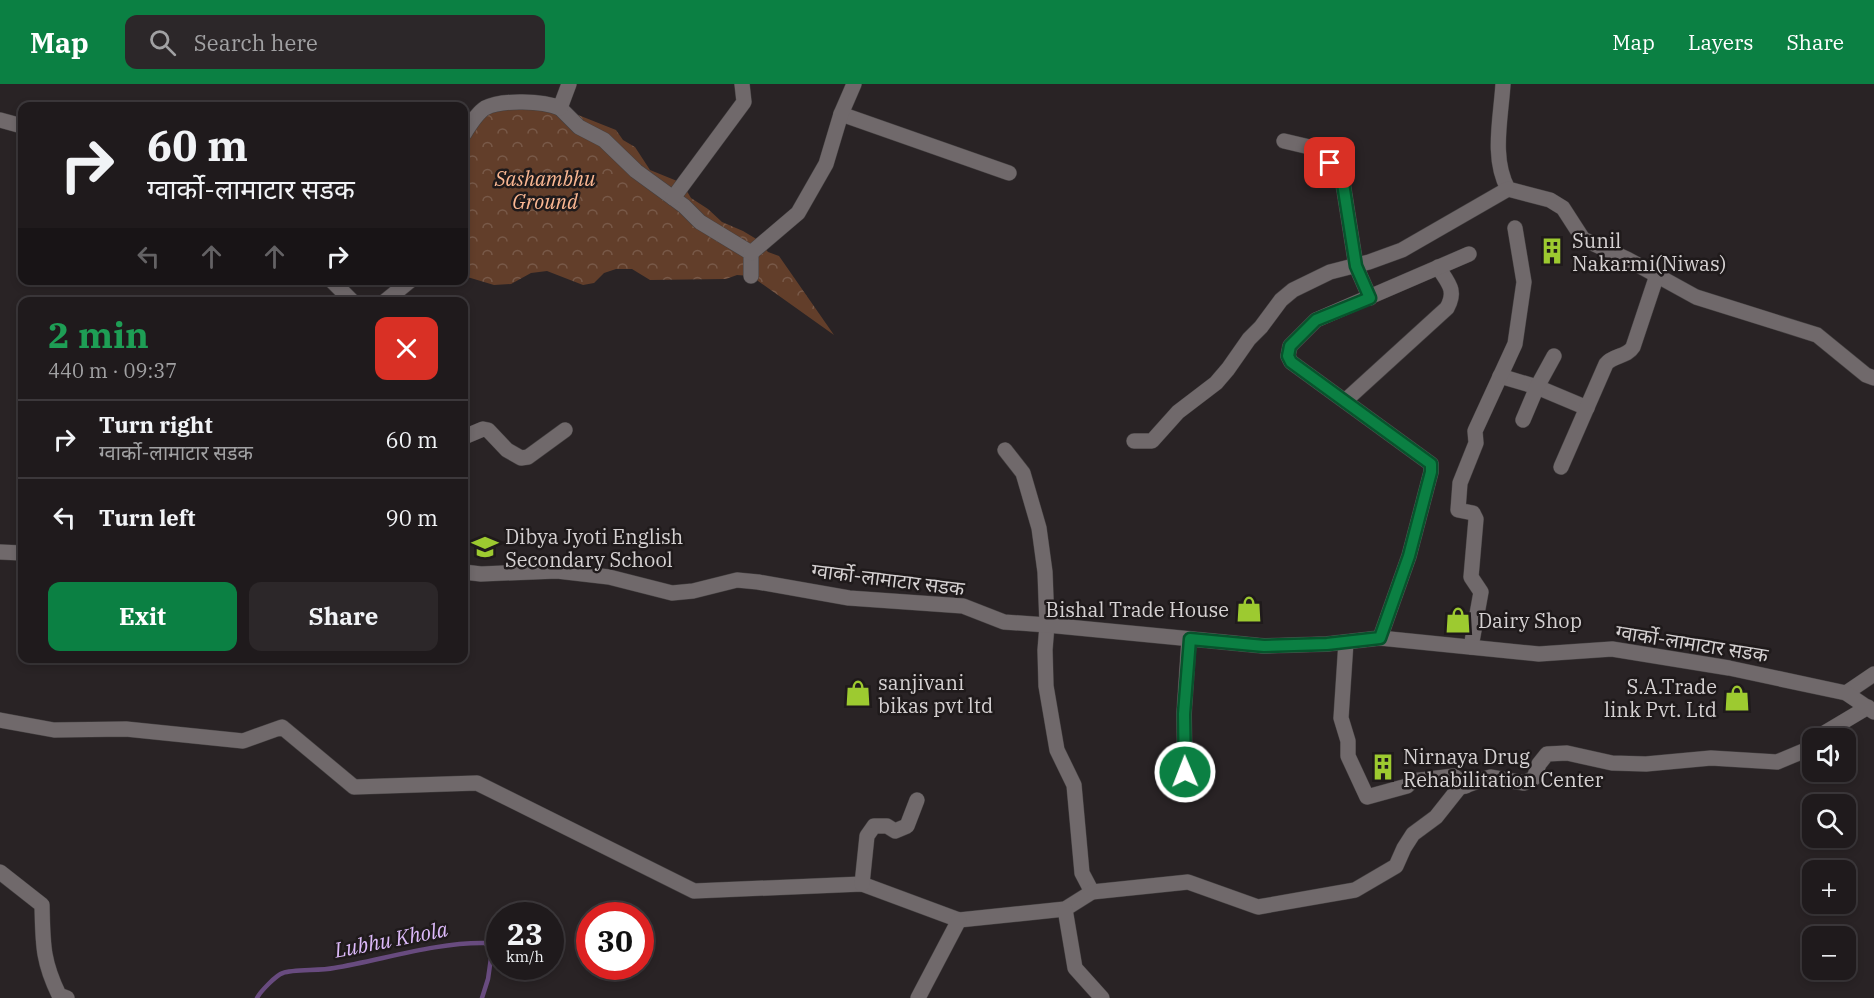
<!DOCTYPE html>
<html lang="en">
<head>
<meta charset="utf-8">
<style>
  :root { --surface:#1f1a1c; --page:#2c2729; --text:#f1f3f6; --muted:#a1a1a3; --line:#3c383b; --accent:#0b8043 }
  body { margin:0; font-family:"IBM Plex Serif","Noto Sans Devanagari",serif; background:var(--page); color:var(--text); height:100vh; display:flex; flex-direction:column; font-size:22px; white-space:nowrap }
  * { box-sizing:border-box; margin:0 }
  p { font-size:20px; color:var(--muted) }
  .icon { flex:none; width:33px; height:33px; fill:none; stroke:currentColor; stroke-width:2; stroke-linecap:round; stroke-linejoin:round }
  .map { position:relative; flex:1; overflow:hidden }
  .panel { position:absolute; left:18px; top:213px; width:450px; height:366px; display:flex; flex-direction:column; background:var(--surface); border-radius:12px; box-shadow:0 3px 9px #0003,0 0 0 2px var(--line) }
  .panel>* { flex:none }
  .guide { position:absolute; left:18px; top:18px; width:450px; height:183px; border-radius:12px; box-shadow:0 3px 9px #0003,0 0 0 2px var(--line); background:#1f1a1c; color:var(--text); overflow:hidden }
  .tools { position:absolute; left:1802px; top:644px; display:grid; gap:12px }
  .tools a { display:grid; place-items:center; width:54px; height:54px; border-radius:12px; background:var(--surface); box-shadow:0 3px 9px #0003,0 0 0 2px var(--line); font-size:30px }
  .speed { position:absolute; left:486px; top:818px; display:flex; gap:12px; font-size:30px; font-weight:700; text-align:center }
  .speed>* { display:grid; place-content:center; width:78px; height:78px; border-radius:50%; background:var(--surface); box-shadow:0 3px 9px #0003,0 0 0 2px var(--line); line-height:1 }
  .speed small { font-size:15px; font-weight:400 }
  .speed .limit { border:9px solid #d22; background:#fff; color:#111 }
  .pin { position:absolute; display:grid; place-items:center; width:51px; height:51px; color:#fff; margin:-26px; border-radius:12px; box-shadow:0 3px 9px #0006 }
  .me { position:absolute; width:66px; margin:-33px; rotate:359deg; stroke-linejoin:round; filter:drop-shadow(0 0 4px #0008) }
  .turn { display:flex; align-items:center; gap:21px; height:126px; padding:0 30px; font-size:27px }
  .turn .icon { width:78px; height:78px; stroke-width:2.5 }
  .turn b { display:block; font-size:42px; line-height:51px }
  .lanes { display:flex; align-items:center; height:57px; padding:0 30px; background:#0003; justify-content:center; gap:30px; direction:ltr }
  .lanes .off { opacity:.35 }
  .round { display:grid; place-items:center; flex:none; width:63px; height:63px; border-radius:12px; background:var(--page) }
  .head { display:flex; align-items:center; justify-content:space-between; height:102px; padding:0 30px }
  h1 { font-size:36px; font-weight:700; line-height:45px; color:#1e9e55 }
  .button { display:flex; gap:12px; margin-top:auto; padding:12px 30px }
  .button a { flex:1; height:69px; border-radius:12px; background:var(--accent); color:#fff; font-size:24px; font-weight:700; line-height:69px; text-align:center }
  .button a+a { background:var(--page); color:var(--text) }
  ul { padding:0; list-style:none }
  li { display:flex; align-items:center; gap:18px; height:78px; padding:0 30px; border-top:2px solid var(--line) }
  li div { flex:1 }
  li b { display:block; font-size:22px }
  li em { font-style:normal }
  header { display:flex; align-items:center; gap:36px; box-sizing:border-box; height:84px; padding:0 30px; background:var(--accent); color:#fff }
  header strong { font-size:28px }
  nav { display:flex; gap:33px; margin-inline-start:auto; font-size:21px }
  .search { width:420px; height:54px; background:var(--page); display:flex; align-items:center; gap:15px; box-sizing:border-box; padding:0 21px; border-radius:12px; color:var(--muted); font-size:22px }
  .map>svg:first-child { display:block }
</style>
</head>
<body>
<header>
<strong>Map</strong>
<div class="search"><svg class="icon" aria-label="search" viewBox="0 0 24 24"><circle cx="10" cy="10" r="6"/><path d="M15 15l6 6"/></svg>Search here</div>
<nav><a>Map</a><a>Layers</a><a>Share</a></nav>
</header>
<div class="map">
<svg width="1874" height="914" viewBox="0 0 1874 914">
  <defs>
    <pattern id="park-crowns" width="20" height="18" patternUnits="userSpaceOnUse" patternTransform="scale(1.5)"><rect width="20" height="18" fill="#623e2a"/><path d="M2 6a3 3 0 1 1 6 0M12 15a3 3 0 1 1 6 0" fill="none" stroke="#785948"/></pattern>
  </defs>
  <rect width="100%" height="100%" fill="#292325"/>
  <polygon fill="url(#park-crowns)" points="553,21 616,46 623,56 635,63 650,86 682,99 691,114 708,125 722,138 743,147 758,156 768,168 779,172 834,251 751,192 737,191 726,195 650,196 632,185 616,185 604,189 594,199 583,201 547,187 531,189 511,200 494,201 464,192 464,50 484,25"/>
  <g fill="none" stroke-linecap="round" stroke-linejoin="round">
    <path stroke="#684b7f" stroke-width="4.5" d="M257 914C260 908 276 891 283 889 293 885 320 887 334 884 382 876 437 858 485 859L492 867 488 895 482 914"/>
    <g stroke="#444041" stroke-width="16">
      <g id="street">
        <path d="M1503 0C1501 34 1491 74 1508 105L1550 116 1563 124 1583 155 1627 175 1696 213 1817 251 1866 291 1874 294"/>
        <polyline points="560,24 579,43 604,56 636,87 684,122 700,138 751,169 751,192"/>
        <polyline points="841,30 1009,89"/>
        <polyline points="0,36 22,42"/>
        <path d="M464 50C469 42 477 29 485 24 502 15 543 17 560 24L569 0"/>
        <polyline points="1284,57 1318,65 1342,93 1356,182 1370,214"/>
        <polyline points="673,114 744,18 742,0"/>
        <polyline points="751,169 798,129 826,80 841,30 854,0"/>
        <polyline points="331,196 353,218"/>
        <polyline points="384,218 411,196"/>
        <polyline points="1500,292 1537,303 1587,324"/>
        <path d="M1346 316 1447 224C1457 206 1448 199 1438 183"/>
        <polyline points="1523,336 1537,303 1554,272"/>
        <polyline points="464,353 483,345 488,346 507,366 521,374 528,373 565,346"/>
        <polyline points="1134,357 1152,357 1178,328 1216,299 1228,285 1249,255 1261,243 1281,216 1293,206 1330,188 1369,178 1402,166 1508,105"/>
        <polyline points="1005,366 1023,389 1039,444 1045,488 1047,541 1045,566 1046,602 1057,666 1074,701 1082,789 1092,808"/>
        <path d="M1561 383 1606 280C1613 271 1627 273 1633 263L1657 191"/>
        <polyline points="1380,554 1409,472 1431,388 1431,380 1291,278 1288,272 1290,262 1316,236 1469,170"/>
        <polyline points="1346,558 1341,634 1348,657 1348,672 1367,713 1407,702 1412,697 1454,692 1466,702"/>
        <polyline points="1471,563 1481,508 1471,493 1476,435 1473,429 1458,426 1460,399 1476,359 1475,347 1515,260 1524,198 1515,144"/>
        <polyline points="1846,609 1874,590"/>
        <polyline points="0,636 54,646 126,645 243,657 282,643 354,703 477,699 694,807 862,800 959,836 1065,825 1092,808 1188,798 1258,823 1355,806 1396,782 1404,764 1413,750 1436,733 1459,704 1490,693 1524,699 1534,694 1539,680 1547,670 1567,669 1612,679 1646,680 1711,674 1777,678 1806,666 1812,658"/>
        <polyline points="1816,654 1868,623"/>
        <polyline points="1185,688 1184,630 1189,555"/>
        <path d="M0 788 42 821C43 859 42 876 59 911L67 914"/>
        <polyline points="862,800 867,752 874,742 887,742 895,747 907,742 917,716"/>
        <polyline points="1065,825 1075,884 1102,914"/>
        <polyline points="918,914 959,836"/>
      </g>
    </g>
    <g stroke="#444041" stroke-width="16">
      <g id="secondary">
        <polyline points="0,468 22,469"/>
        <polyline points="464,488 481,490 557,487 609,493 672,509 693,507 737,496 758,498 849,514 963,522 1004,538 1047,541 1264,562 1327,560 1380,554 1539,570 1612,565 1729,584 1846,609 1874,628"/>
      </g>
    </g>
    <use href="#street" stroke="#70696b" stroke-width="15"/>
    <use href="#secondary" stroke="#70696b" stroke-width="15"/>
  </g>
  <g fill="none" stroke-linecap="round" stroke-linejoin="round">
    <g stroke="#07532c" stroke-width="15">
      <polyline id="route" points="1185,688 1184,630 1190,555 1264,562 1327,560 1380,554 1409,472 1431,388 1431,380 1291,278 1288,272 1290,262 1316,236 1370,214 1356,182 1342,93 1330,79"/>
    </g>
    <use href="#route" stroke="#0b8043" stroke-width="10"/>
  </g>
  <defs>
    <g id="building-bare" transform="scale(2.07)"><path d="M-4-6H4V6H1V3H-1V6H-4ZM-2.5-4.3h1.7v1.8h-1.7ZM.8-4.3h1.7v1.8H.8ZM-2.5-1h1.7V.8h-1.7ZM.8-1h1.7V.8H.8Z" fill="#9dca30" stroke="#1f1a1b" stroke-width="2.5" paint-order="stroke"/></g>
    <g id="school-bare" transform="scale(2.07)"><path d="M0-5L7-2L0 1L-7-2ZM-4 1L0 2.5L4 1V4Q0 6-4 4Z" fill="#9dca30" stroke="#1f1a1b" stroke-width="2.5" paint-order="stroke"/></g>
    <g id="shop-bare" transform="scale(2.07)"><path d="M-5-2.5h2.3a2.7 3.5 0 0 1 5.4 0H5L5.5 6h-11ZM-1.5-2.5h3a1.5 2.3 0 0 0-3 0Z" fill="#9dca30" stroke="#1f1a1b" stroke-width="2.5" paint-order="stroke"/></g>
  </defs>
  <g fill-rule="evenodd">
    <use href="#building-bare" x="1552" y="167"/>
    <use href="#school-bare" x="485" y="463"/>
    <use href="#shop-bare" x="1249" y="525"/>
    <use href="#shop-bare" x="1458" y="536"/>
    <use href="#shop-bare" x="858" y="609"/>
    <use href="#shop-bare" x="1737" y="614"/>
    <use href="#building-bare" x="1383" y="683"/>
  </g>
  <g text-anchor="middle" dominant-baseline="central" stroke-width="5" stroke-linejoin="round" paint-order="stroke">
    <g font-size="20" font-style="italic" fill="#fcb893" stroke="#1f1a1b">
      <text x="545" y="94">Sashambhu<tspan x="545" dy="23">Ground</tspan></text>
    </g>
    <g font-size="20" fill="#d5d1d2" stroke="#1f1a1b" text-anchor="start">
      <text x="1572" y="156">Sunil<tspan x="1572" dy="23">Nakarmi(Niwas)</tspan></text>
      <text x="505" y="452">Dibya Jyoti English<tspan x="505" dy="23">Secondary School</tspan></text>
      <text x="1229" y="525" text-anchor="end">Bishal Trade House</text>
      <text x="1478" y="536">Dairy Shop</text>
      <text x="878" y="598">sanjivani<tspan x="878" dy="23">bikas pvt ltd</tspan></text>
      <text x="1717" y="602" text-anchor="end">S.A.Trade<tspan x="1717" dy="23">link Pvt. Ltd</tspan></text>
      <text x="1403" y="672">Nirnaya Drug<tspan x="1403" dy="23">Rehabilitation Center</tspan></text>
    </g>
    <g font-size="20" fill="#d5d1d2" stroke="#1f1a1b">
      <text transform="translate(888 495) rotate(7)">ग्वार्को-लामाटार सडक</text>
      <text transform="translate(1692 559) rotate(9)">ग्वार्को-लामाटार सडक</text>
    </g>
    <g font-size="21" font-style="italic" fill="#ddbafa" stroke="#1f1a1b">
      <text transform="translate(391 855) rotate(-11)">Lubhu Khola</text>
    </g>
  </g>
</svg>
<div class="tools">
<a><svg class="icon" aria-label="sound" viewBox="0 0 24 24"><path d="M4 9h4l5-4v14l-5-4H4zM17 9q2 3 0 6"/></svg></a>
<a><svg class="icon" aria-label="search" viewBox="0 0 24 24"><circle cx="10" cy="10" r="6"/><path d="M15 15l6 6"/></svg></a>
<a>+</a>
<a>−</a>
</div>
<div class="speed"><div>23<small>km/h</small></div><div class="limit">30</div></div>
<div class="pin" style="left:1330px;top:79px;background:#d93025"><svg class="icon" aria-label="arrive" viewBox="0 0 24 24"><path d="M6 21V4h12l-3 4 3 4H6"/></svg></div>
<svg class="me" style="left:1185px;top:688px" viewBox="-20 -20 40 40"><circle r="17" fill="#0b8043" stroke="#fff" stroke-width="3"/><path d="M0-11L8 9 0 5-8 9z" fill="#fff"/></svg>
<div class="guide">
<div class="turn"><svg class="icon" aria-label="right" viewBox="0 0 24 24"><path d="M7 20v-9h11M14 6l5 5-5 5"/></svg><div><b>60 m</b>ग्वार्को-लामाटार सडक</div></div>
<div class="lanes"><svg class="icon off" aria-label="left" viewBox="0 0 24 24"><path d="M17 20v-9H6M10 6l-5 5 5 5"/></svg><svg class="icon off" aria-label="ahead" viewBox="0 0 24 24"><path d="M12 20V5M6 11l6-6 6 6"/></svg><svg class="icon off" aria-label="ahead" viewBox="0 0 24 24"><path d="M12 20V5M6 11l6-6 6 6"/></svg><svg class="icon" aria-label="right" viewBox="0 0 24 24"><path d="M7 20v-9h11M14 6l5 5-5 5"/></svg></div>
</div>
<section class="panel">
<div class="head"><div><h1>2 min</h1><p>440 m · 09:37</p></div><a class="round" style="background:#d93025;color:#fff"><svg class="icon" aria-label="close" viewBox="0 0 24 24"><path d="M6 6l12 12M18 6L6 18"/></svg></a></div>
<ul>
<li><svg class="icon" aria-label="right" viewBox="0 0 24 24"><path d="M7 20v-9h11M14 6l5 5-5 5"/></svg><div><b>Turn right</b><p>ग्वार्को-लामाटार सडक</p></div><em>60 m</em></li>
<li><svg class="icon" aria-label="left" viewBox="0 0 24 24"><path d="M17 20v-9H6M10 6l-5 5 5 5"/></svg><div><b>Turn left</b></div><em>90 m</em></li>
</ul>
<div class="button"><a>Exit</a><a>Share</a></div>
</section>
</div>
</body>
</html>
